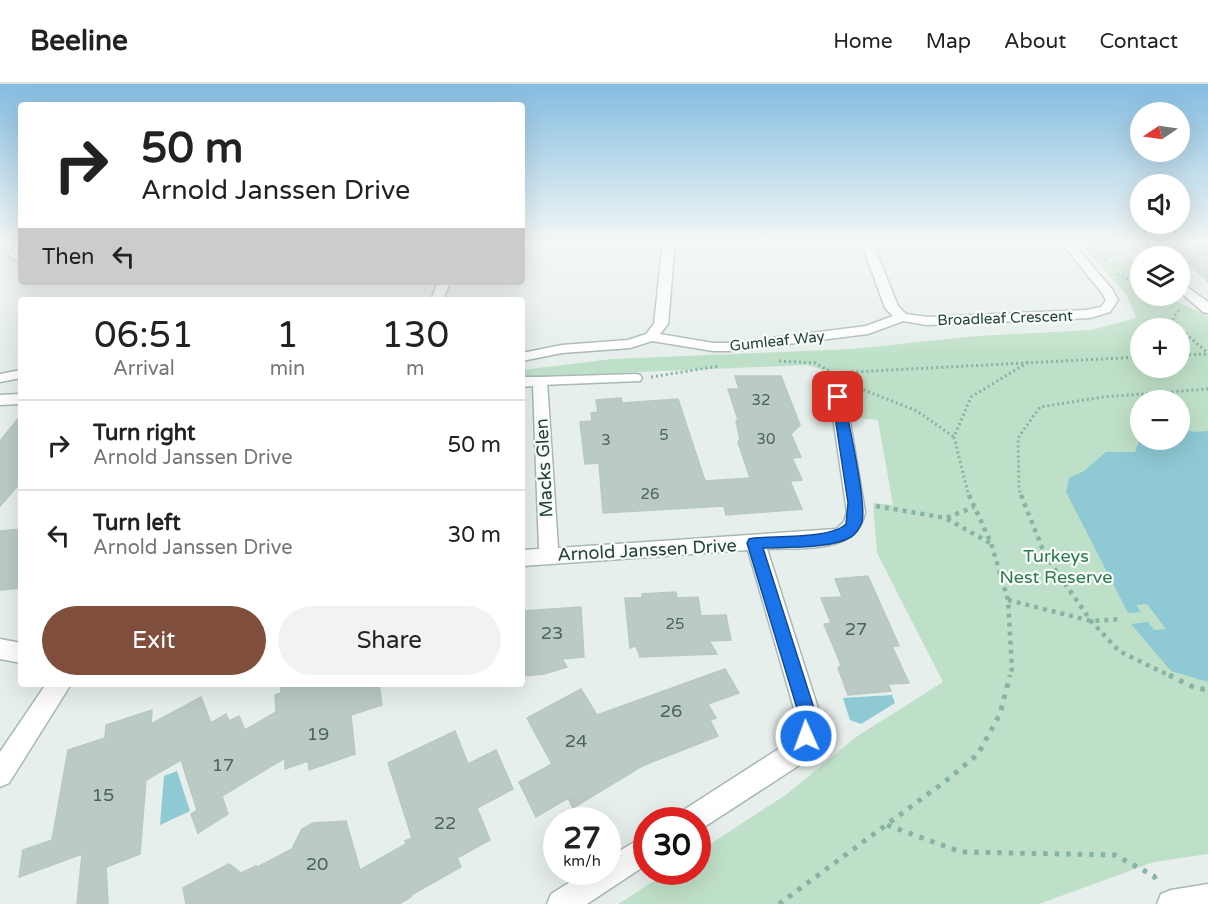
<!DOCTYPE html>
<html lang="en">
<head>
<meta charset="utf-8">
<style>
  :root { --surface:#fff; --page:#f2f2f2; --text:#222; --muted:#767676; --line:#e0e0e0; --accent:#804e3d }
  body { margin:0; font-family:"Varela Round",sans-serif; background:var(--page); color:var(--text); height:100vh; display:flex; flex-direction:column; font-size:22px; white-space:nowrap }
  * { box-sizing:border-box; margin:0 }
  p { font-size:20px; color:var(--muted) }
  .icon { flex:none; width:33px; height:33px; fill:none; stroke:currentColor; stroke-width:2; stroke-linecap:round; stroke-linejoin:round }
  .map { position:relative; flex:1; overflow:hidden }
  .drawer { position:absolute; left:18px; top:213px; width:507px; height:390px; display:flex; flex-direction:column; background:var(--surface); border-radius:6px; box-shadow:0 6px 24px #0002 }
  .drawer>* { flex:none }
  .top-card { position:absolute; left:18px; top:18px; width:507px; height:183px; border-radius:6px; box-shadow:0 6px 24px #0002; background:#fff; color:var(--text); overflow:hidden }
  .needle { width:39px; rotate:257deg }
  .controls { position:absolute; left:1130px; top:18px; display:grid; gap:12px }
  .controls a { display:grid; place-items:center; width:60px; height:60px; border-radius:50%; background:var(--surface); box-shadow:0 6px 24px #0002; font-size:30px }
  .speed { position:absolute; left:543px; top:723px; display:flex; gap:12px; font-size:30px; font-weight:700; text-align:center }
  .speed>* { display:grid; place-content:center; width:78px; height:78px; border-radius:50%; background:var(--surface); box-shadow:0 6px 24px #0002; line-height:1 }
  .speed small { font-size:15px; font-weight:400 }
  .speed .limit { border:9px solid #d22; background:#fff; color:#111 }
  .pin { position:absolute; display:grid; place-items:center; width:51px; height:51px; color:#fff; margin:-26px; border-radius:12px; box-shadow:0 3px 9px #0006 }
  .me { position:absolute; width:66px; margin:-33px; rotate:358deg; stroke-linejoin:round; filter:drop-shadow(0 0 4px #0008) }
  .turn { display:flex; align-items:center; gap:21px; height:126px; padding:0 24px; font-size:27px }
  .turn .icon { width:78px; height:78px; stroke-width:2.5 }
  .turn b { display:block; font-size:42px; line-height:51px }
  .then { display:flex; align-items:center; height:57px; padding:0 24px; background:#0003; gap:12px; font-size:22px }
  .eta { display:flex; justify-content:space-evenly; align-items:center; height:102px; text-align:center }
  .eta b { font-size:36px; font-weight:600; line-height:42px }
  .button { display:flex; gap:12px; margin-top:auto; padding:12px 24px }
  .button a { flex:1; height:69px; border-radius:36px; background:var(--accent); color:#fff; font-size:24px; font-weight:600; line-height:69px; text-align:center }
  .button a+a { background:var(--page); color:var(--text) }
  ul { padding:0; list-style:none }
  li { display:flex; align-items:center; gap:18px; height:90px; padding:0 24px; border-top:2px solid var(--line) }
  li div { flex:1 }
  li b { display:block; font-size:22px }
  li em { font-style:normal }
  header { display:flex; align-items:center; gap:36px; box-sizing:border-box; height:84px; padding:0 30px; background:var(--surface); border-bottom:2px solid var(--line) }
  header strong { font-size:28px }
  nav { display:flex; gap:33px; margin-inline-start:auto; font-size:21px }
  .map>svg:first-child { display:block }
</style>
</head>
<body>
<header>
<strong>Beeline</strong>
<nav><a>Home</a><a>Map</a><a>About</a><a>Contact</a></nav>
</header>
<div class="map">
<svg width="1208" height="820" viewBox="0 0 1208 820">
  <rect width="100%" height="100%" fill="#e6efeb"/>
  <path fill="#bfe0c8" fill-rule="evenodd" d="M1079 157H1115L1140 187V212H1165L1208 232V770L1154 778 1039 820H618L668 788H698V768L787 710 856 653 943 598 877 469 873 419 893 421 878 336 859 334 851 302 856 295 807 281 522 293V286L612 275 852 265 977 252 1091 246 1136 234 1126 210ZM1140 244H1179V284H1140ZM1140 316H1179V356H1140Z"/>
  <g fill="#8ec9d4">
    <polygon points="1179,344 1195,348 1208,347 1208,598 1171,587 1131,540 1148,538 1154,546 1166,545 1147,520 1136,521 1141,528 1128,529 1066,408 1069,394 1084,387 1106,368 1135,368 1140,355 1179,356"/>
    <polygon points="892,611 895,619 861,640 850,636 843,614"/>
    <polygon points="177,687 190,727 160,741 164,692"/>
  </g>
  <g fill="#bbcac4" stroke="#b8c9c2" stroke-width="1.5">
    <polygon points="1168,160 1208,162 1208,198"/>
    <polygon points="735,292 781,292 800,341 791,350 801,373 792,374 802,396 790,397 802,425 726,431 724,422 603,429 599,379 585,380 580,338 592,337 591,329 598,328 596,316 621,314 622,319 678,315 705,397 750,394 738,358 740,355 736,337 738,336 728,305 739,305"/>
    <polygon points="21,331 21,398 0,422 0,357"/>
    <polygon points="21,445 21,504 0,506 0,447"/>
    <polygon points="868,492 899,562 892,562 909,599 888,600 891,607 848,611 838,584 841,581 824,540 831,539 821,514 842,513 835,495"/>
    <polygon points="676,508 677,514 698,513 701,532 726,531 731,556 709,557 717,570 640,573 636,562 630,564 625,514 642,514 642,510"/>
    <polygon points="581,523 584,573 562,575 567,583 544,590 522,592 522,527"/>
    <polygon points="725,585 739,609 708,620 716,634 710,636 718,652 642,682 573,724 568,714 536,733 519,698 552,680 527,634 581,605 597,631"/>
    <polygon points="281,600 379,600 382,621 351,631 355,670 309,686 308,677 285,685 285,674 222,712 228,730 198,749 191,730 197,726 181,676 146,696 140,770 106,783 108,820 77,820 82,770 19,793 23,766 52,756 68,666 105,654 106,641 152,626 151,640 201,613 211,639 226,630 229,637 239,632 245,646 276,628 275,611 281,609"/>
    <polygon points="455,647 468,680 496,666 513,705 477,724 490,756 457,774 461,783 411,811 411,813 399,820 186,820 183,804 229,780 241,789 256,782 256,784 292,765 302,745 313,739 346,737 360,786 406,760 405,757 412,754 388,679"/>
  </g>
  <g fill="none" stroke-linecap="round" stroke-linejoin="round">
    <g stroke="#a8b8b2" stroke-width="3">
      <polygon id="lane" points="636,290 640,291 642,294 640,297 540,301 534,297 540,293"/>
    </g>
    <g stroke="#a8b8b2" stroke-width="3">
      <g id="street">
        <polygon points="663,157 675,157 668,240 660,250 713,259 732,259 866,242 893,232 885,224 861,157 872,157 898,222 906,230 927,233 1086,226 1101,223 1106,216 1102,209 1060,157 1071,157 1112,205 1118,216 1110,228 1090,234 927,241 903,237 868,250 732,267 713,267 652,257 630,264 562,269 522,277 522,269 562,261 628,256 646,250 654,240"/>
        <polygon points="1130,157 1142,157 1156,172 1144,172"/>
        <polygon points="21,160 21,178 11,174 8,169"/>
        <polygon points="1179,197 1208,218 1208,229 1203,228 1179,207"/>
        <polygon points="438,198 450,198 443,216 431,216"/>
        <polygon points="21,286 21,294 0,298 0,290"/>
        <path d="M522 293H540L547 297 558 464 836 445 844 438 847 428 830 313 838 308 846 313 865 428C858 471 800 463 767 465L817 621C822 645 816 665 798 682L698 747V736H678L682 727 780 664C795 651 796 640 793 621L748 466 522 482V466L539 465 533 302 522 303Z"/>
        <polygon points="21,310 21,320 0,321 0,311"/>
        <polygon points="0,555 21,559 21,579 0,575"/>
        <polygon points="46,600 71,600 9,699 0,703 0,668"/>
        <polygon points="646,751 646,781 587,820 547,820 551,810 586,788 608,788 608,774"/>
        <polygon points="1208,800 1208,820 1157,820 1161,810 1171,806"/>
      </g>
    </g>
    <g stroke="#86b3a5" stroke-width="3" stroke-dasharray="2 3" stroke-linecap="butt">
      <polyline points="1105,177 1108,157"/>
      <polyline points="1117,190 1140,201"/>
      <polyline points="1179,226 1173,234 1179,244 1208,269"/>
      <polyline points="1179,271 1208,270"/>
      <polyline points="779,277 815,279 833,289 1140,273"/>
      <polyline points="651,293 720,282"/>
      <polyline points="854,302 917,327 954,353"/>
      <polyline points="969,413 954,353 971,313 1030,277"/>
      <polyline points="1022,413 1019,405 1018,354 1040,323 1103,313 1208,305"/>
    </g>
    <g stroke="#86b3a5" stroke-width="4.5" stroke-dasharray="4 5" stroke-linecap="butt">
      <polyline points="969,411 991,459 1008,516 1012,584 1010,593"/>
      <polyline points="1021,411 1045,471 1091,537 1119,567 1172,593"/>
      <polyline points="876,422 946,434 974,423"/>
      <polyline points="947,435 990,459"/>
      <polyline points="1008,516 1091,537 1122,535"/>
    </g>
    <g stroke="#86b3a5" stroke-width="5" stroke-dasharray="4.5 7" stroke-linecap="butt">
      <polyline points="1169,591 1195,604 1208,606"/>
      <polyline points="887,741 961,768 1115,771 1154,792 1157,798"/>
      <polyline points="779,820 947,696 978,670 1000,630 1010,591"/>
    </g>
    <use href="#lane" fill="#fff" fill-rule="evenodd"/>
    <use href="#street" fill="#fff" fill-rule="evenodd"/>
  </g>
  <linearGradient id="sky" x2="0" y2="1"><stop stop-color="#84bce0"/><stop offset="0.58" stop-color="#f4f8f6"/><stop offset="1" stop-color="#f4f8f6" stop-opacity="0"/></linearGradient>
  <rect width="1208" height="272" fill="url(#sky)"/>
  <path fill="#1a73e8" stroke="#114b97" stroke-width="1.5" d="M838 310 844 313C848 338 867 419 862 438 860 443 856 450 851 453 831 465 787 463 763 464L818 637 813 658 806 660 800 658 797 652 800 637 796 621 747 459 749 455 754 454C777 452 830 455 846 440L848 419 832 313Z"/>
  <g text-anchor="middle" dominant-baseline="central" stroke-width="4.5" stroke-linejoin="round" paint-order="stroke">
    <g font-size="15" fill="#24423a" stroke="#f7fbf9">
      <text transform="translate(1005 234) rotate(-2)">Broadleaf Crescent</text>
      <text transform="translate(777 257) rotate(-6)">Gumleaf Way</text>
    </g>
    <g font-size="15" fill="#4a645c">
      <text x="761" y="316">32</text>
      <text x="664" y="351">5</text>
      <text x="766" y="355">30</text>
      <text x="606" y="356">3</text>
      <text x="650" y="410">26</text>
      <text x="675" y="540">25</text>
    </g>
    <g font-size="18" fill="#24423a" stroke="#f7fbf9">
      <text transform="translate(544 384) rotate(-93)">Macks Glen</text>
      <text transform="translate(647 466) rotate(-3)">Arnold Janssen Drive</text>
    </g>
    <g font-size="18" fill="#2d7a4b" stroke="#f7fbf9">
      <text x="1056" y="472">Turkeys<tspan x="1056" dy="21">Nest Reserve</tspan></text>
    </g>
    <g font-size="18" fill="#4a645c">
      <text x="856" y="545">27</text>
      <text x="552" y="549">23</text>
      <text x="671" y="627">26</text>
      <text x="318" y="650">19</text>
      <text x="576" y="657">24</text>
      <text x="223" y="681">17</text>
      <text x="103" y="711">15</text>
      <text x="445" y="739">22</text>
      <text x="317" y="780">20</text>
    </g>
  </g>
</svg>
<div class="controls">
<a><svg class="needle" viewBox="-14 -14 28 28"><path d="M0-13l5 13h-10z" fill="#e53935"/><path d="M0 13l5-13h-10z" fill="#767676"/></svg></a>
<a><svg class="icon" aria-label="sound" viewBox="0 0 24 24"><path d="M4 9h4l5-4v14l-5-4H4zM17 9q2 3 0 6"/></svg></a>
<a><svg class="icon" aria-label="layers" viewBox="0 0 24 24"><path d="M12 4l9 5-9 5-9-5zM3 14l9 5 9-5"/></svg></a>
<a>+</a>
<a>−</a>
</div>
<div class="speed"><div>27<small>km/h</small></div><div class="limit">30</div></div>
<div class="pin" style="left:838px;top:313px;background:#d93025"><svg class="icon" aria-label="arrive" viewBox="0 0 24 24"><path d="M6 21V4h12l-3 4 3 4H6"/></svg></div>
<svg class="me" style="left:806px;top:652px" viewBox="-20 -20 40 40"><circle r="17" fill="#1a73e8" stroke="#fff" stroke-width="3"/><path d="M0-11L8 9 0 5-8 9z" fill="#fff"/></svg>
<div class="top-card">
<div class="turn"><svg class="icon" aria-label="right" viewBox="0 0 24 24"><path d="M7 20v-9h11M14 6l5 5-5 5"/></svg><div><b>50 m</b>Arnold Janssen Drive</div></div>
<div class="then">Then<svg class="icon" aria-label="left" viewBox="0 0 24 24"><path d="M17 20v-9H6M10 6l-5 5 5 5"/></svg></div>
</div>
<section class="drawer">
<div class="eta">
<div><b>06:51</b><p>Arrival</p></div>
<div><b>1</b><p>min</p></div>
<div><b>130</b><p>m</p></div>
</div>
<ul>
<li><svg class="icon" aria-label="right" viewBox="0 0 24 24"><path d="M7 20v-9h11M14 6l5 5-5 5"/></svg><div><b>Turn right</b><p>Arnold Janssen Drive</p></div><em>50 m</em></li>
<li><svg class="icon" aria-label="left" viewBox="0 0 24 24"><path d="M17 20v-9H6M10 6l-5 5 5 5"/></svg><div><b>Turn left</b><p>Arnold Janssen Drive</p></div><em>30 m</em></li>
</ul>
<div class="button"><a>Exit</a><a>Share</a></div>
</section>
</div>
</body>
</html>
